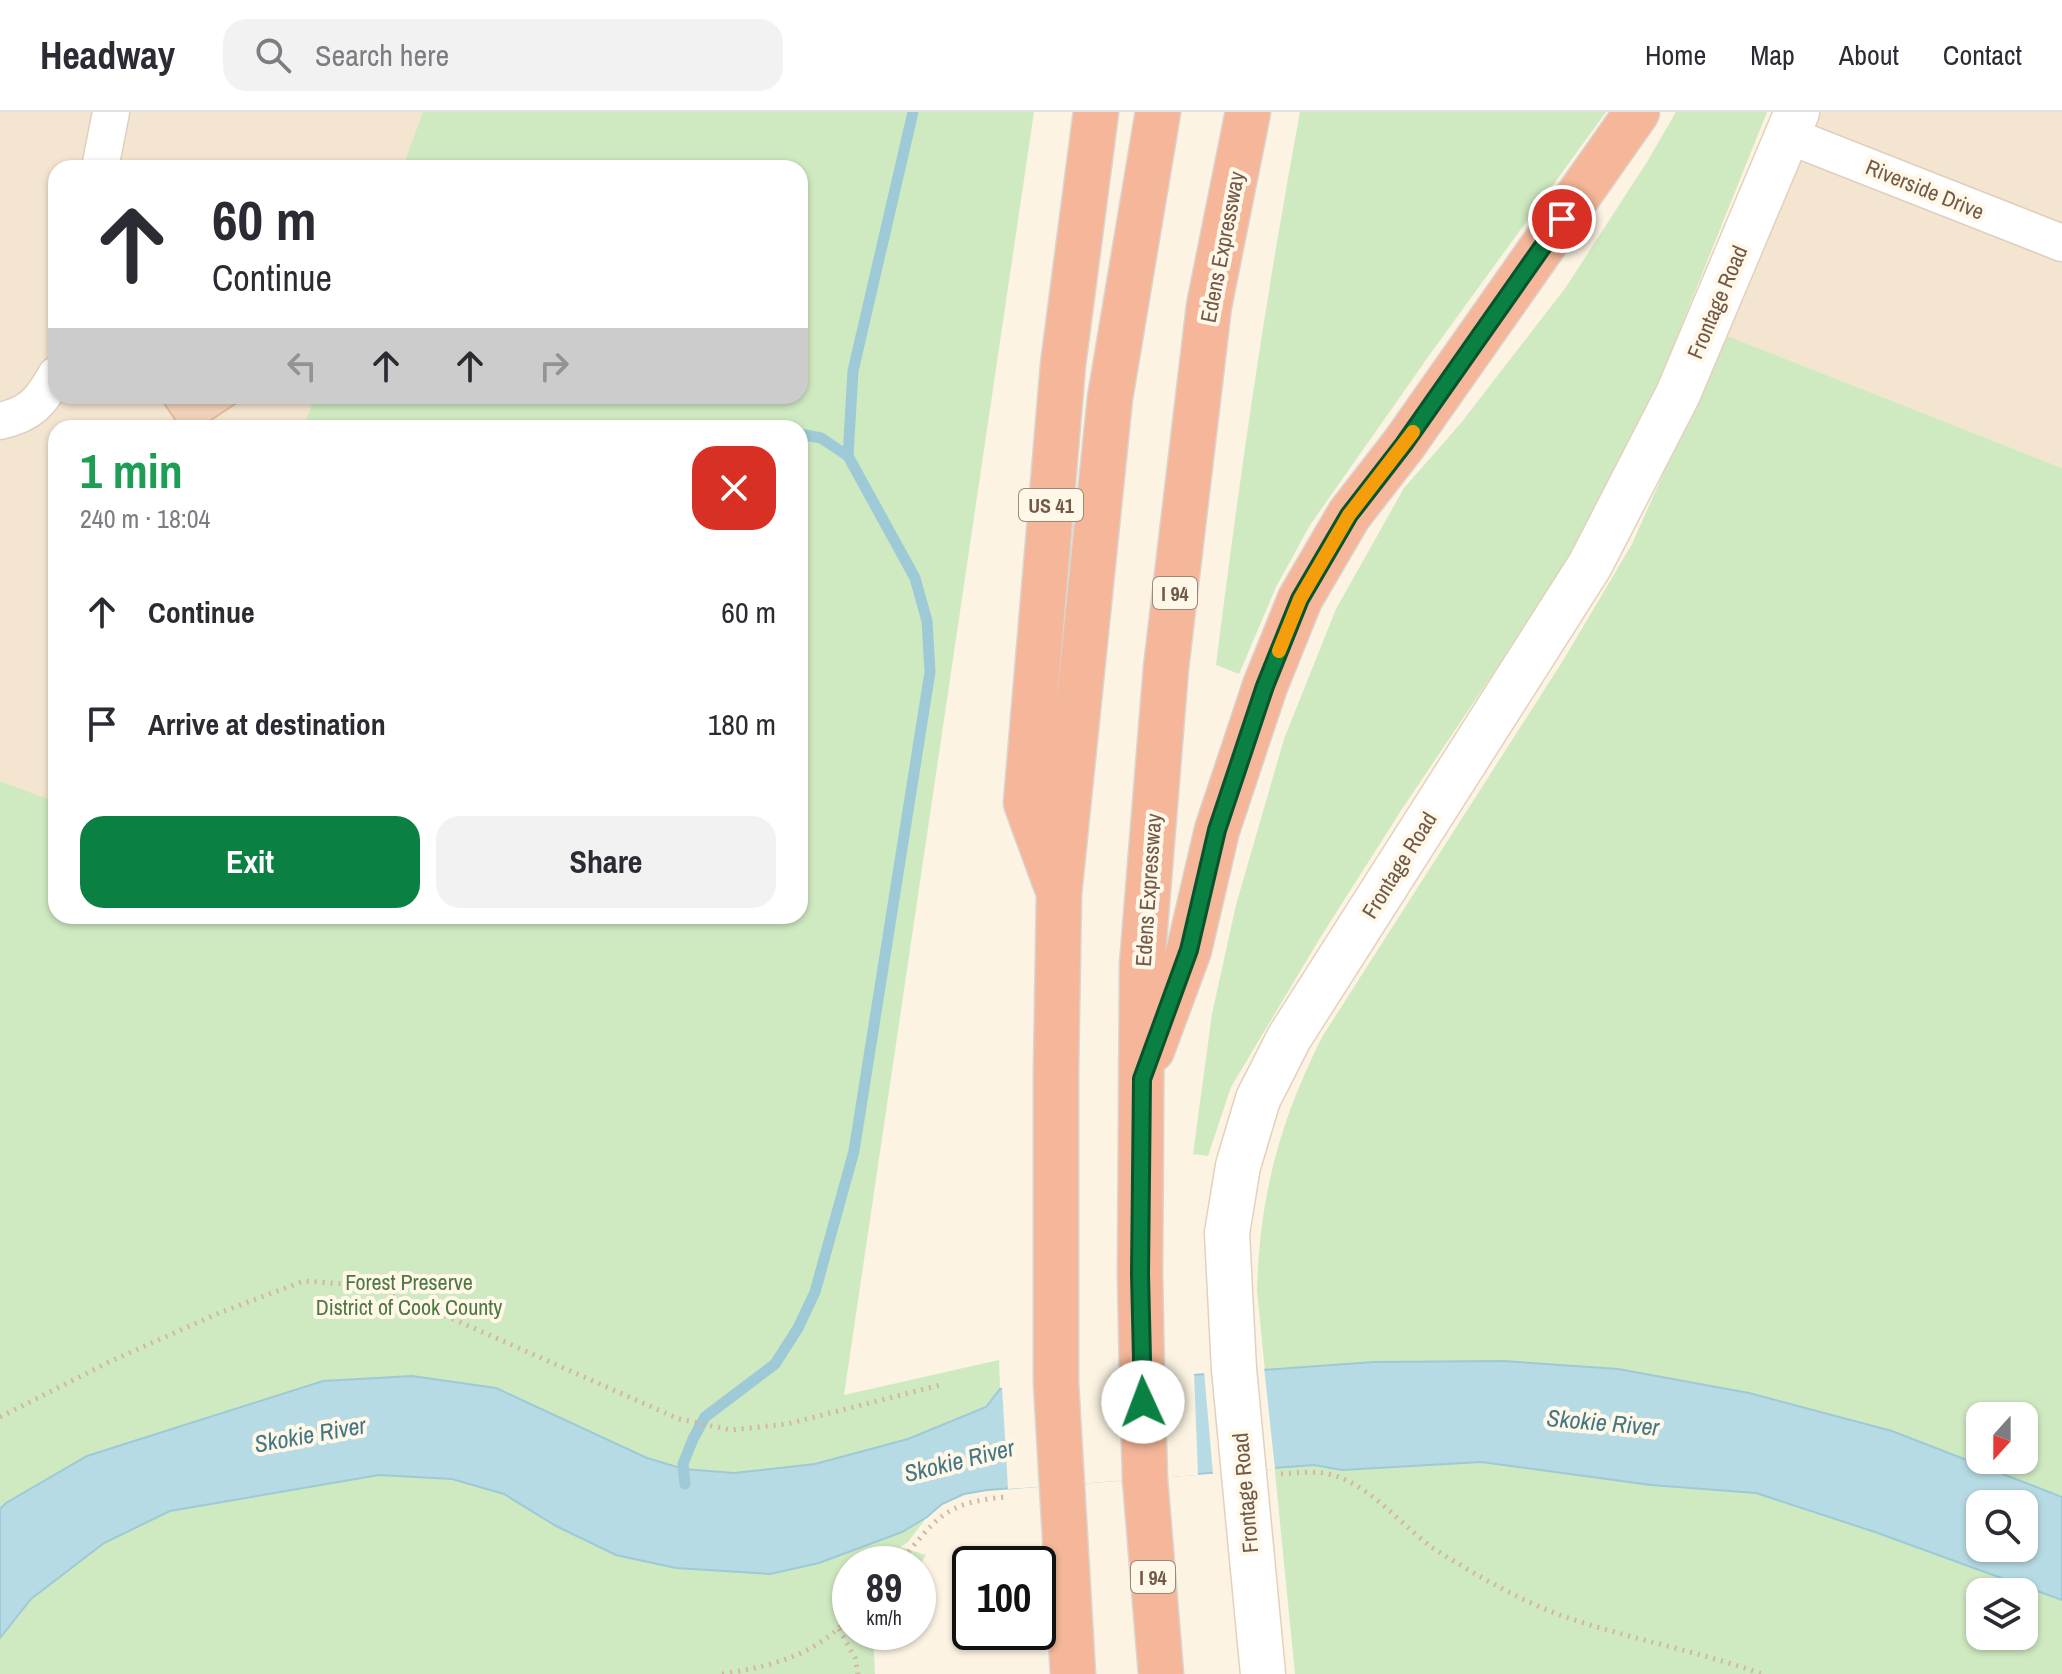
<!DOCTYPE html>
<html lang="en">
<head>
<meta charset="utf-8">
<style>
  :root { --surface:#fff; --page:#f2f2f3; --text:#2b2b33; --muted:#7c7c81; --line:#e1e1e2; --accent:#0b8043 }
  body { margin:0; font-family:"Archivo Narrow",sans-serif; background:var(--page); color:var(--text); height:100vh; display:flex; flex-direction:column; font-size:30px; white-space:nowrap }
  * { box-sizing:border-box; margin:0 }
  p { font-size:26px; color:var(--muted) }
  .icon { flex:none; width:44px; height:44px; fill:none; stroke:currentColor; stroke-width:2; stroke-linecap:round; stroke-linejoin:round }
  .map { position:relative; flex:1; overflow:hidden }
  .sheet { position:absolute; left:48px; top:308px; width:760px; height:504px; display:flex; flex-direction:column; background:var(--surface); border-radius:24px; box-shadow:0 2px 6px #0004 }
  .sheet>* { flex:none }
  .hud { position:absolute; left:48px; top:48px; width:760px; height:244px; border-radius:24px; box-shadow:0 2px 6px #0004; background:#fff; color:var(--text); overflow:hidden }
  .needle { width:52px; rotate:201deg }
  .buttons { position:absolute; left:1966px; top:1290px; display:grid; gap:16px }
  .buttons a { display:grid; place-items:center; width:72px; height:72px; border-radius:16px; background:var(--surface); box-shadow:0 2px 6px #0004; font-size:40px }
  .speed { position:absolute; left:832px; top:1434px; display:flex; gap:16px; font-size:40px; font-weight:700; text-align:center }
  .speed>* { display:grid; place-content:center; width:104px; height:104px; border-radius:50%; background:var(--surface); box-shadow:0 2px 6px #0004; line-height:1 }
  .speed small { font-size:20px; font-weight:400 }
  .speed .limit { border:4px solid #111; border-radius:12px; background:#fff; color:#111 }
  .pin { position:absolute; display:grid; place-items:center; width:68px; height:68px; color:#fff; margin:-34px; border:4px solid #fff; border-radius:50%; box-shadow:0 2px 8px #0007 }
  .me { position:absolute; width:88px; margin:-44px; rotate:358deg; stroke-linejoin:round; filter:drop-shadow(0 0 6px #0008) }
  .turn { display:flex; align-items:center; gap:28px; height:168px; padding:0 32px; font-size:36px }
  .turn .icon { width:104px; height:104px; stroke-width:2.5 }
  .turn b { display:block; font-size:56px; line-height:68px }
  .lanes { display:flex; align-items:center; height:76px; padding:0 32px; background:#0003; justify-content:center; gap:40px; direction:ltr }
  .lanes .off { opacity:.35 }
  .round { display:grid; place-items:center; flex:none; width:84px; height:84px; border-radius:24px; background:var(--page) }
  .overview { display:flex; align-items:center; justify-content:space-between; height:136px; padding:0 32px }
  h1 { font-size:48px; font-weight:700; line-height:60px; color:#1e9e55 }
  .cta { display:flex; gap:16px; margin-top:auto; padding:16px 32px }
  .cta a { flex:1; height:92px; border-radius:24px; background:var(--accent); color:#fff; font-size:32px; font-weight:700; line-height:92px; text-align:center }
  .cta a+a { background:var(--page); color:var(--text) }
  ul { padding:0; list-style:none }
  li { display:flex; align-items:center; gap:24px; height:112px; padding:0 32px }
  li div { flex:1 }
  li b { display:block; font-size:30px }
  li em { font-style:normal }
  header { display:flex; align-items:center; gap:48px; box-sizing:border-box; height:112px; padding:0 40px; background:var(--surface); border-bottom:2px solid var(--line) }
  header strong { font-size:38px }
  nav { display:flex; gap:44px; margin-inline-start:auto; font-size:28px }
  .search { width:560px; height:72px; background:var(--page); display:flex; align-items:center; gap:20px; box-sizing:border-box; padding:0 28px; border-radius:24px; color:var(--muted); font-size:30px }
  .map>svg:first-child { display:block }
</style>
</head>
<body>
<header>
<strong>Headway</strong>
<div class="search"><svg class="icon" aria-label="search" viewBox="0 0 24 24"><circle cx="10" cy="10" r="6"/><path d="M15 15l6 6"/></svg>Search here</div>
<nav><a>Home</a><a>Map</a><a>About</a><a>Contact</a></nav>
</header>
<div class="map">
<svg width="2062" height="1562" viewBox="0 0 2062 1562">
  <rect width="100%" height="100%" fill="#fcf3e2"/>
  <g fill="#f3e5d0">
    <polygon points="0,0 423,0 402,56 56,56 56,284 315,284 303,316 56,316 56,690 0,669"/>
    <polygon points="1817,0 2062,0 2062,356 1725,223"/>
  </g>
  <g fill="#cfe9c1" fill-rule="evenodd">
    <polygon points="423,0 1034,0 844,1283 999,1248 1000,1277 986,1295 908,1327 850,1343 902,1420 927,1405 908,1430 900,1435 926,1443 918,1455 918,1452 850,1452 850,1520 873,1520 875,1562 0,1562 0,669 56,690 56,804 800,804 800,316 303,316 315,284 800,284 800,56 402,56"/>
    <path d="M1300 0H1606L1433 238 1310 413 1276 475 1239 562 1216 553C1239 368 1266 183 1300 0Z"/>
    <polygon points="1676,0 1767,0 1662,262 1564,456 1402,697 1320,826 1231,975 1208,1044 1193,1042 1212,902 1236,793 1284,627 1336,497 1404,376 1461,311 1566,175 1647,50"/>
    <path d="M1725 223 2062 356V1562H1295L1257 1178C1260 1083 1279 1011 1322 925L1564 547 1632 432ZM1980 1304H2024V1348H1980ZM1980 1392H2024V1436H1980ZM1980 1480H2024V1524H1980Z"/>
  </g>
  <path fill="#b7dbe4" stroke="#9dcad6" stroke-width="2" fill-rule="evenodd" d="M1503 1249 1618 1257 1749 1281 1892 1319 2062 1385V1488L1875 1420 1756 1381 1651 1373 1481 1350 1342 1358 1314 1353 987 1378 964 1382 942 1392 927 1405 902 1420 819 1451 770 1462 676 1456 616 1443 556 1414 504 1382 452 1367 379 1363 170 1399 104 1431 31 1487 0 1526V1397L6 1391 87 1344 323 1269 412 1264 496 1276 647 1346 684 1357 734 1361 815 1352 908 1327 986 1295 1000 1277 1374 1250ZM1980 1392H2024V1436H1980Z"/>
  <g fill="#fcf3e2">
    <polygon points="1264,1255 1275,1357 1213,1362 1204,1259"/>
    <polygon points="1194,1260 1198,1363 1008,1377 1002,1275"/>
  </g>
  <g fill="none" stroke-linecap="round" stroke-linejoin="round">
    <g stroke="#9dcad6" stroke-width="11">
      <polyline points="800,322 821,326 848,344"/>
      <polyline points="685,1372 683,1352 693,1327 705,1305 775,1252 798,1216 815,1180 854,1039 930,560 927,509 915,466 848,344 853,259 913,0"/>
    </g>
  </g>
  <polygon fill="#f0d2ba" stroke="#e3ba9a" stroke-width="2" points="159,284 247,284 199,316 181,316"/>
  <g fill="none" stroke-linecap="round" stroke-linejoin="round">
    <g stroke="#e0cfbe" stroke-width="39">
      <g id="street">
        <polyline points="1787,23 2062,131"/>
        <polyline points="100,56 111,0"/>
        <path d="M0 309C31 302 41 290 56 263"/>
      </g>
    </g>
    <g stroke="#e4d1bc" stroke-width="47">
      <polyline id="secondary" points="1263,1562 1234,1257 1227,1121 1238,1054 1258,987 1289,926 1590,453 1678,282 1797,0"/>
    </g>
    <g stroke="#dad4d0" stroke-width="47">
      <g id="highway">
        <polyline points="1056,773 1026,691 1063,253 1096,0"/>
        <polyline points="1152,938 1189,838 1217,718 1265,574 1300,487 1349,403 1404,332 1637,0"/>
        <polyline points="1073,1562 1056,1271 1056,959 1059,782 1110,286 1158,0"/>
        <polyline points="1161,1562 1145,1367 1142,1264 1140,1162 1142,853 1166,556 1209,194 1248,0"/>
      </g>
    </g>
    <g stroke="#d5b69d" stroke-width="5" stroke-dasharray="2 6" stroke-linecap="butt">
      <polyline points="0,1305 111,1249 219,1201 304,1169 371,1174 444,1203 679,1307 731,1318 787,1312 940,1273"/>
      <path d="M1281 1362C1295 1361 1310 1359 1324 1361 1368 1369 1398 1411 1433 1436 1472 1461 1514 1485 1557 1502 1624 1526 1695 1538 1762 1562"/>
      <path d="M898 1452C937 1407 942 1391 1005 1385"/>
      <polyline points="839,1517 855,1546 858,1562"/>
      <path d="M722 1562C772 1554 814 1544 850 1505"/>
    </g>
    <use href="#street" stroke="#fff" stroke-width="36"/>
    <use href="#secondary" stroke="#fff" stroke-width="44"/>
    <use href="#highway" stroke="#f5b699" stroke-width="44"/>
  </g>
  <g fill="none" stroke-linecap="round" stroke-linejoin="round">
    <g stroke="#07532c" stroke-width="20">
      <polyline id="route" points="1143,1290 1140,1162 1142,967 1189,838 1217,718 1265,574 1300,487 1349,403 1404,332 1562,107"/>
    </g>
    <use href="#route" stroke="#0b8043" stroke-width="14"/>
    <polyline stroke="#f59e0b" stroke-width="14" points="1279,539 1300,487 1349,403 1413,320"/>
  </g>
  <g text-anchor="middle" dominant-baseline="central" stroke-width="8" stroke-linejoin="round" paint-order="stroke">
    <g fill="#fff7e7" stroke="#9c8978" stroke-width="2">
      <rect x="1019" y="377" width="64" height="32" rx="6"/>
      <rect x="1153" y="465" width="44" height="32" rx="6"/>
      <rect x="1131" y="1449" width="44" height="32" rx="6"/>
    </g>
    <g font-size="20" font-weight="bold" fill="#725a49">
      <text x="1051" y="393">US 41</text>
      <text x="1175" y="481">I 94</text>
      <text x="1153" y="1465">I 94</text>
    </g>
    <g font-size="22" fill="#725a49" stroke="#fff7e7">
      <text transform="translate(1925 77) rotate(22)">Riverside Drive</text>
      <text transform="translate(1222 135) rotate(-79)">Edens Expressway</text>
      <text transform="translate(1717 190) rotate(-67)">Frontage Road</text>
      <text transform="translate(1399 753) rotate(-58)">Frontage Road</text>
      <text transform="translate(1148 778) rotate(-86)">Edens Expressway</text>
      <text transform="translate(1245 1381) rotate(-95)">Frontage Road</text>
    </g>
    <g font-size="22" fill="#4e7842" stroke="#fff7e7">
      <text x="409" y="1170">Forest Preserve<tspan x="409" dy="25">District of Cook County</tspan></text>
    </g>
    <g font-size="24" font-style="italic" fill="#437785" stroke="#fff7e7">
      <text transform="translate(1603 1310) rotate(5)">Skokie River</text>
      <text transform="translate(310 1322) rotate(-10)">Skokie River</text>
      <text transform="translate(959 1348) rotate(-14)">Skokie River</text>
    </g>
  </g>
</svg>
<div class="buttons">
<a><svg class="needle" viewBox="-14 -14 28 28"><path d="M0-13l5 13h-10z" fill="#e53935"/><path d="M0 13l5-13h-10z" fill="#7c7c81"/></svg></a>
<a><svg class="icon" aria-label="search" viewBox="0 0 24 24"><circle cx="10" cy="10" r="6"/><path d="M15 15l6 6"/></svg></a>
<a><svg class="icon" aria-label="layers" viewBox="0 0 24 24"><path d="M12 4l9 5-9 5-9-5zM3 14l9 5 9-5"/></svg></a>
</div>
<div class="speed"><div>89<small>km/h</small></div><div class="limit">100</div></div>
<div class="pin" style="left:1562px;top:107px;background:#d93025"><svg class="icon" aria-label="arrive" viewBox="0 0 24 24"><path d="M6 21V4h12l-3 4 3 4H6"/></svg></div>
<svg class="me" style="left:1143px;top:1290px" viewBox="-20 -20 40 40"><circle r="19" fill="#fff"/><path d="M0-13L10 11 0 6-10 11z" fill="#0b8043"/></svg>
<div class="hud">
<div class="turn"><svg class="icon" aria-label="ahead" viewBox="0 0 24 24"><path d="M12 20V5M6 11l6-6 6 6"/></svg><div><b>60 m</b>Continue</div></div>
<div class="lanes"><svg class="icon off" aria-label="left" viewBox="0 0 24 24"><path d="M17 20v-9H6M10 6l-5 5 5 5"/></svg><svg class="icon" aria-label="ahead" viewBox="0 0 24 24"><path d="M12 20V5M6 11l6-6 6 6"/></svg><svg class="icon" aria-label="ahead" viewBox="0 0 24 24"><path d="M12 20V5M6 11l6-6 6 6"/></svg><svg class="icon off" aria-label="right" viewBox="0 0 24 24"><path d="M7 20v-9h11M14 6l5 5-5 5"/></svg></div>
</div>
<section class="sheet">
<div class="overview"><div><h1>1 min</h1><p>240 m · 18:04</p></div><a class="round" style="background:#d93025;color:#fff"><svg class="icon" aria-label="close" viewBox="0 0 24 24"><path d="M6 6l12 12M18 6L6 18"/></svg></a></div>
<ul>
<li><svg class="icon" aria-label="ahead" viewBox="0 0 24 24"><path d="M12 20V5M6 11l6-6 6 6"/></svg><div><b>Continue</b></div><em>60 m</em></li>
<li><svg class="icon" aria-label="arrive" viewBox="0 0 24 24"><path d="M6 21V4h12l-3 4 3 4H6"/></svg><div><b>Arrive at destination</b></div><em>180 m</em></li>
</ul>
<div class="cta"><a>Exit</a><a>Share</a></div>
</section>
</div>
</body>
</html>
